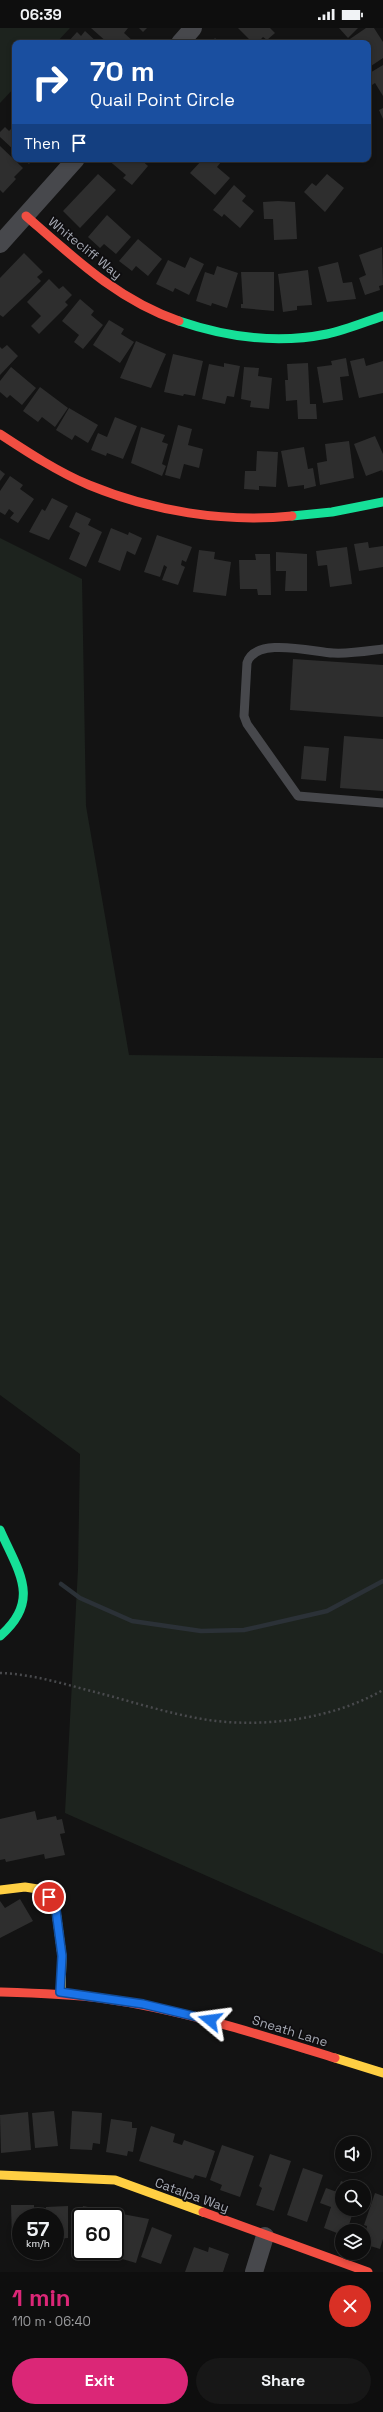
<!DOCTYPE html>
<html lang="en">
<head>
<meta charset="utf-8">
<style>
  :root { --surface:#0e0e0e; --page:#171717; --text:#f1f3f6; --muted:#9b9c9e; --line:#2e2e2e; --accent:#db2777 }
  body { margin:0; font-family:"Space Grotesk",sans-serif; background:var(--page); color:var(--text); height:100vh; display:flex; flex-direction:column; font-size:15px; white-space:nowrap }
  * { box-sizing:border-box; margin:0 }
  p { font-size:13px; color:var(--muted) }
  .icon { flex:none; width:22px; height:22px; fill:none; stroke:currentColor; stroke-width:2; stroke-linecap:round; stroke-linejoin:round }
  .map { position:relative; height:2244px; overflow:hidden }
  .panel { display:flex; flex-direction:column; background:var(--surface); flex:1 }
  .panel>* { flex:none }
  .top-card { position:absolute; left:12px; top:12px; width:359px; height:122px; border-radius:8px; box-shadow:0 2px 6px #0003,0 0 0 1px var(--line); background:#1a4fa0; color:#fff; overflow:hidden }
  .buttons { position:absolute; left:335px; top:2108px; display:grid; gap:8px }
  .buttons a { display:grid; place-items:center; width:36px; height:36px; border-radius:50%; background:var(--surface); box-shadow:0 2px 6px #0003,0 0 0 1px var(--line); font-size:20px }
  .speed { position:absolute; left:12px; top:2180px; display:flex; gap:8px; font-size:20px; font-weight:700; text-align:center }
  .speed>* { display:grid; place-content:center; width:52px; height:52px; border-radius:50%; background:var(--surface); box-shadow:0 2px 6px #0003,0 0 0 1px var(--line); line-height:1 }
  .speed small { font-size:10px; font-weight:400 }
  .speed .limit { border:2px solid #111; border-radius:6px; background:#fff; color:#111 }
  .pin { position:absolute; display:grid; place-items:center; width:34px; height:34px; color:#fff; margin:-17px; border:2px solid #fff; border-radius:50%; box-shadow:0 1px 4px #0007 }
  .me { position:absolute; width:44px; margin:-22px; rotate:286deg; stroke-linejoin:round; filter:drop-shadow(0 0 3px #0008) }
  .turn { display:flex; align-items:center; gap:14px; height:84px; padding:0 12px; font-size:18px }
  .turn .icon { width:52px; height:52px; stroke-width:2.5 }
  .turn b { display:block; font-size:28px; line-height:34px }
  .then { display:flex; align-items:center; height:38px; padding:0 12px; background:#0003; gap:8px; font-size:15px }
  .round { display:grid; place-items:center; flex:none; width:42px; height:42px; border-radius:21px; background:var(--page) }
  .head { display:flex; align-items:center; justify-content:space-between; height:68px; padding:0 12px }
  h1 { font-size:24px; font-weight:600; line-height:30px; color:var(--accent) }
  .cta { display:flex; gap:8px; margin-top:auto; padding:8px 12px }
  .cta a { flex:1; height:46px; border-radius:24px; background:var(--accent); color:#fff; font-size:16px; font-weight:600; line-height:46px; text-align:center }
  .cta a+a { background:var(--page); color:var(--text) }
  .status { display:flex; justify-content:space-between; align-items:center; height:28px; padding:0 20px; background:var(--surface); direction:ltr }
  .status svg { height:11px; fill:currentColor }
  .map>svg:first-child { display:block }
</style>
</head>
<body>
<div class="status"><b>06:39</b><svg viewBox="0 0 49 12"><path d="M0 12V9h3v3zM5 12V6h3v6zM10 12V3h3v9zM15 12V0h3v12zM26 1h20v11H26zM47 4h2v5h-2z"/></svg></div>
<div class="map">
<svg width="383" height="2244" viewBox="0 0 383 2244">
  <rect width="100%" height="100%" fill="#131313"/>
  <g fill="#1d231e">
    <polygon points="0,0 70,0 56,15 15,15 15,59 0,75"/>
    <polygon points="0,510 82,551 86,778 129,1027 383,1030 383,1926 65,1785 78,1541 80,1426 0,1367"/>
  </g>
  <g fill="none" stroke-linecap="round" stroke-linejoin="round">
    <polyline stroke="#2b3137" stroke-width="4.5" points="61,1556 80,1570 132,1593 201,1603 244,1602 327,1583 383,1553"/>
  </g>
  <g fill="#2e2e2e">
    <polygon points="91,0 128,0 124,5 134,14 108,15"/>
    <polygon points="139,0 147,0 143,4"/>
    <polygon points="238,0 270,0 275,5 267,12 263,9 257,15 253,15"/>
    <polygon points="339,0 358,0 348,10"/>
    <polygon points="366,0 374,0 383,14 383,30 368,40 368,15 347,13"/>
    <polygon points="85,3 98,15 67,15 77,4 81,8"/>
    <polygon points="215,10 220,15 211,15"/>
    <polygon points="383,37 383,68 375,55 372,57 368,50 368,46"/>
    <polygon points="383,80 383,91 379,82"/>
    <polygon points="15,97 15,123 0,109 0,104 5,99 9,103"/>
    <polygon points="0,118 23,140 14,149 16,151 3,165 0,162"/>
    <polygon points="23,131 33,131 29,136"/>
    <polygon points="107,131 140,131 148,138 132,157 123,150 126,147"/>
    <polygon points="203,131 217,131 221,134 217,139 230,150 215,167 190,145"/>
    <polygon points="98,146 116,162 80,200 63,183"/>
    <polygon points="327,146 344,160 325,184 304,164 312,155 316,158"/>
    <polygon points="234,157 246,168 242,173 254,183 240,200 224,186 222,189 213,182"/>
    <polygon points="278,173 295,174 297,211 274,212 273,191 264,191 263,174"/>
    <polygon points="107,187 131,209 116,226 104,216 100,220 88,209"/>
    <polygon points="138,211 162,231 148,248 136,238 132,243 119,233"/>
    <polygon points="382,219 383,257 379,258 380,262 365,267 359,250 366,247 359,227"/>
    <polygon points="24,225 43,244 37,249 41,253 3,289 0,287 0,250"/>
    <polygon points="190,229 204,236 189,267 175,260 173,264 156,256 168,232 185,240"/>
    <polygon points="338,234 343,255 352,254 356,271 327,274 318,239"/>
    <polygon points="217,238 238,245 227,280 212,275 211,278 196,273 205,244 214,247"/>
    <polygon points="308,242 312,277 297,278 297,282 283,284 278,246"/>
    <polygon points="241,244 274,244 274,283 241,280 241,276 243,276"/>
    <polygon points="49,251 59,261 63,258 72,267 65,274 68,277 39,306 31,298 41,288 27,274"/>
    <polygon points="80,271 94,283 91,287 103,297 83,321 74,314 79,307 62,293"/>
    <polygon points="109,292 124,301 121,306 134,314 120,335 93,317"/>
    <polygon points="136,313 166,326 151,360 120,350"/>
    <polygon points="7,317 18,328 0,347 0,319 2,321"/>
    <polygon points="173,326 203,333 195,368 184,366 183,368 164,364"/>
    <polygon points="346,330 349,348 340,349 343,372 323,375 317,339 332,337 331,333"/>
    <polygon points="364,330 366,338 383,333 383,365 359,370 350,333"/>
    <polygon points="224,335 240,338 234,369 227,368 225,376 202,371 209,336 224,339"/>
    <polygon points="308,335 310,376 316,376 317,391 298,391 297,372 286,373 285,352 288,352 287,336"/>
    <polygon points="11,339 36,360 22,377 10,367 7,370 0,364 0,353"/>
    <polygon points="244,339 259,340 258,348 272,350 269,381 250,379 251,373 241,371"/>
    <polygon points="40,359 68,380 55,399 42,389 38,394 23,383"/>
    <polygon points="69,380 98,397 88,415 75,407 72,412 56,402"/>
    <polygon points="115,389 137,398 123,431 107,425 106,428 91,422 98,405 107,409"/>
    <polygon points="178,397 192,401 188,417 203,421 199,440 184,436 180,451 165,447"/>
    <polygon points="141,399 165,407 162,414 168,416 162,436 166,438 162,448 131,435"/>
    <polygon points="375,408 383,426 383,445 382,442 366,448 354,416"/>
    <polygon points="349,413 354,450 320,457 317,435 327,433 325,416"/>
    <polygon points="304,419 308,441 313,440 316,458 304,461 304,457 288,459 281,423"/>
    <polygon points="257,423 278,424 276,459 259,458 259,462 244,461 245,443 256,443"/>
    <polygon points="0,442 5,446 0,453"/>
    <polygon points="10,448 23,457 20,461 34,471 18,495 10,490 14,485 9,481 5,487 0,484 0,463"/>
    <polygon points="52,470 68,478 49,512 29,504 42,481 45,483"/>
    <polygon points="76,484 91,491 88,497 102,504 86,539 69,531 80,505 69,499"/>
    <polygon points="111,500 128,507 129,504 142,510 135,527 127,523 120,543 98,534"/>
    <polygon points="157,507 192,519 186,534 182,532 181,537 185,539 178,557 162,552 167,539 164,537 160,549 144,544"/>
    <polygon points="368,514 369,520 383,518 383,539 359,543 354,516"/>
    <polygon points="347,519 352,556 330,559 327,537 318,538 316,523"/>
    <polygon points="199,522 215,524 214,531 231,534 226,568 193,564"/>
    <polygon points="276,524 307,526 307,563 285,563 286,543 276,543"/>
    <polygon points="255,526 270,526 271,567 258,567 257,561 240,561 239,532 256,532"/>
    <polygon points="293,631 383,637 383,689 290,682"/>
    <polygon points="344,708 383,711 383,763 340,760"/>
    <polygon points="304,718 329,720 326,753 301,751"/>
    <polygon points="35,1783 37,1792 56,1788 57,1792 62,1791 65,1805 60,1806 65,1827 45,1831 44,1826 6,1834 5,1831 0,1832 0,1791"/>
    <polygon points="20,1871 33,1893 0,1910 0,1873 5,1880"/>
    <polygon points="54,2083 58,2118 35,2120 32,2085"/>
    <polygon points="72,2083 102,2085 100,2116 93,2115 92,2122 70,2121"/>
    <polygon points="28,2084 31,2122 1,2125 0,2087"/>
    <polygon points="111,2091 132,2094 132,2100 137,2100 133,2124 128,2123 127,2128 106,2124"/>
    <polygon points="151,2098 175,2106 173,2114 182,2117 184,2112 215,2123 206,2150 195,2147 193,2151 139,2133"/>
    <polygon points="222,2117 254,2128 240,2169 220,2162 222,2157 210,2152"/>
    <polygon points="270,2126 291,2133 274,2183 256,2177 262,2160 259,2158"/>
    <polygon points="303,2140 323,2147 307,2194 287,2187"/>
    <polygon points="341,2153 356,2159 342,2159 342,2181 354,2181 347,2203 342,2203 342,2207 324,2200 331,2179 320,2175 326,2160 337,2164"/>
    <polygon points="375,2165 383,2168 383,2211 380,2221 364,2216 367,2198 364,2197"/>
    <polygon points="11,2177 34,2177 34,2189 21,2189 21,2212 12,2212"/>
    <polygon points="68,2178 68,2210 55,2211 55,2189 46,2189 46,2179"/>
    <polygon points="83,2178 103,2182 102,2189 81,2189"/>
    <polygon points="117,2185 149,2191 136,2235 105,2226 106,2223 115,2223"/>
    <polygon points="80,2193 81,2193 81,2211 77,2211"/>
    <polygon points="152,2199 172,2207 161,2236 141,2229"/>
    <polygon points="194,2219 208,2224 209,2219 229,2226 223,2244 185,2244"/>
  </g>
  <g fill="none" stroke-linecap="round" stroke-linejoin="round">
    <path stroke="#494a4d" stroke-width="2.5" stroke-dasharray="2 3" stroke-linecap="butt" d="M0 1645C32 1646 64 1656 95 1664 134 1674 175 1688 216 1693 271 1699 334 1690 383 1662"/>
    <path stroke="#47484c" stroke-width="9" d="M383 621C367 623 349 626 333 625 313 624 255 608 247 635L244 688 247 696 298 768 383 775"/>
    <g stroke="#47484c" stroke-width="18">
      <polyline points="180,15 193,0"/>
      <polyline points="0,216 76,131"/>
      <polyline points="254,2244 265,2208"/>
    </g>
    <g stroke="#16e098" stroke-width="9">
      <path d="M179 293C226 309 278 316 327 306 346 302 365 294 383 288"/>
      <polyline points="292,488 332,484 383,474"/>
      <path d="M0 1502C18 1543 42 1572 0 1608"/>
    </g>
    <g stroke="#ffcf43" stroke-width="9">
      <polyline points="0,1862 25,1859 44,1862 55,1875 62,1928 61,1965"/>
      <polyline points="335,2030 383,2045"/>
      <polyline points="0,2147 115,2152 203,2184"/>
    </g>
    <g stroke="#f24e42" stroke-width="9">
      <path d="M26 188C74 230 118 272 179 293"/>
      <path d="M0 406C29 425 58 444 89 457 152 483 224 495 292 488"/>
      <path d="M0 1964C33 1965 67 1966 100 1970 180 1981 258 2006 335 2030"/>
      <polyline points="203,2184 368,2244"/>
    </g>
  </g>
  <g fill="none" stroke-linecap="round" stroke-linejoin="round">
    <g stroke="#114b97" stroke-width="10">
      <polyline id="route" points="49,1869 55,1875 62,1928 60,1964 143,1976 210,1992"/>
    </g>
    <use href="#route" stroke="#1a73e8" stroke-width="7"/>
  </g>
  <g text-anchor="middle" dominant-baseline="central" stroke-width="3.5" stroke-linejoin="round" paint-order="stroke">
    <g font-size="13" fill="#a5a9b3" stroke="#0e0d0f">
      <text transform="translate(85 220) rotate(39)">Whitecliff Way</text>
      <text transform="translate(290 2003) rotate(17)">Sneath Lane</text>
      <text transform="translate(192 2167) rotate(20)">Catalpa Way</text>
    </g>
  </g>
</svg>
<div class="buttons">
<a><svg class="icon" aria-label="sound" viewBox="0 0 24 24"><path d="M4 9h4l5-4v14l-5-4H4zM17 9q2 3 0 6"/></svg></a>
<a><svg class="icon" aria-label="search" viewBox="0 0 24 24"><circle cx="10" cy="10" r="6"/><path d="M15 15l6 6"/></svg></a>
<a><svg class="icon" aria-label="layers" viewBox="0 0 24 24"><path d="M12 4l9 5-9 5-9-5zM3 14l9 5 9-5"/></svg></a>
</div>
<div class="speed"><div>57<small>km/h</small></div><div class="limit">60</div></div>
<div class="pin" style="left:49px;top:1869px;background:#d93025"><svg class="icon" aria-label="arrive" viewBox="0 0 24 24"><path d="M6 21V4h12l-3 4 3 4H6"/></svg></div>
<svg class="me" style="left:210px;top:1992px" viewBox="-20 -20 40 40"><path d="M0-17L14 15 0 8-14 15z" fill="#1a73e8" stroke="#fff" stroke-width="4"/></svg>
<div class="top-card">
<div class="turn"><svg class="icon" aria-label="right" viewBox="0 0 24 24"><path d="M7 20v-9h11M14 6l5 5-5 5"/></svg><div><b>70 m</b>Quail Point Circle</div></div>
<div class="then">Then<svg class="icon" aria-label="arrive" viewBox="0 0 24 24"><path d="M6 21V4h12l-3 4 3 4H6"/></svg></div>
</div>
</div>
<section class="panel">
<div class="head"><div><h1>1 min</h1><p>110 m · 06:40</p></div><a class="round" style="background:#d93025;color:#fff"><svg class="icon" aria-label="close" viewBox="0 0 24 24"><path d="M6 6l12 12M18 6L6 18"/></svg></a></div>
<div class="cta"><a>Exit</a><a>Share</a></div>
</section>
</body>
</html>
